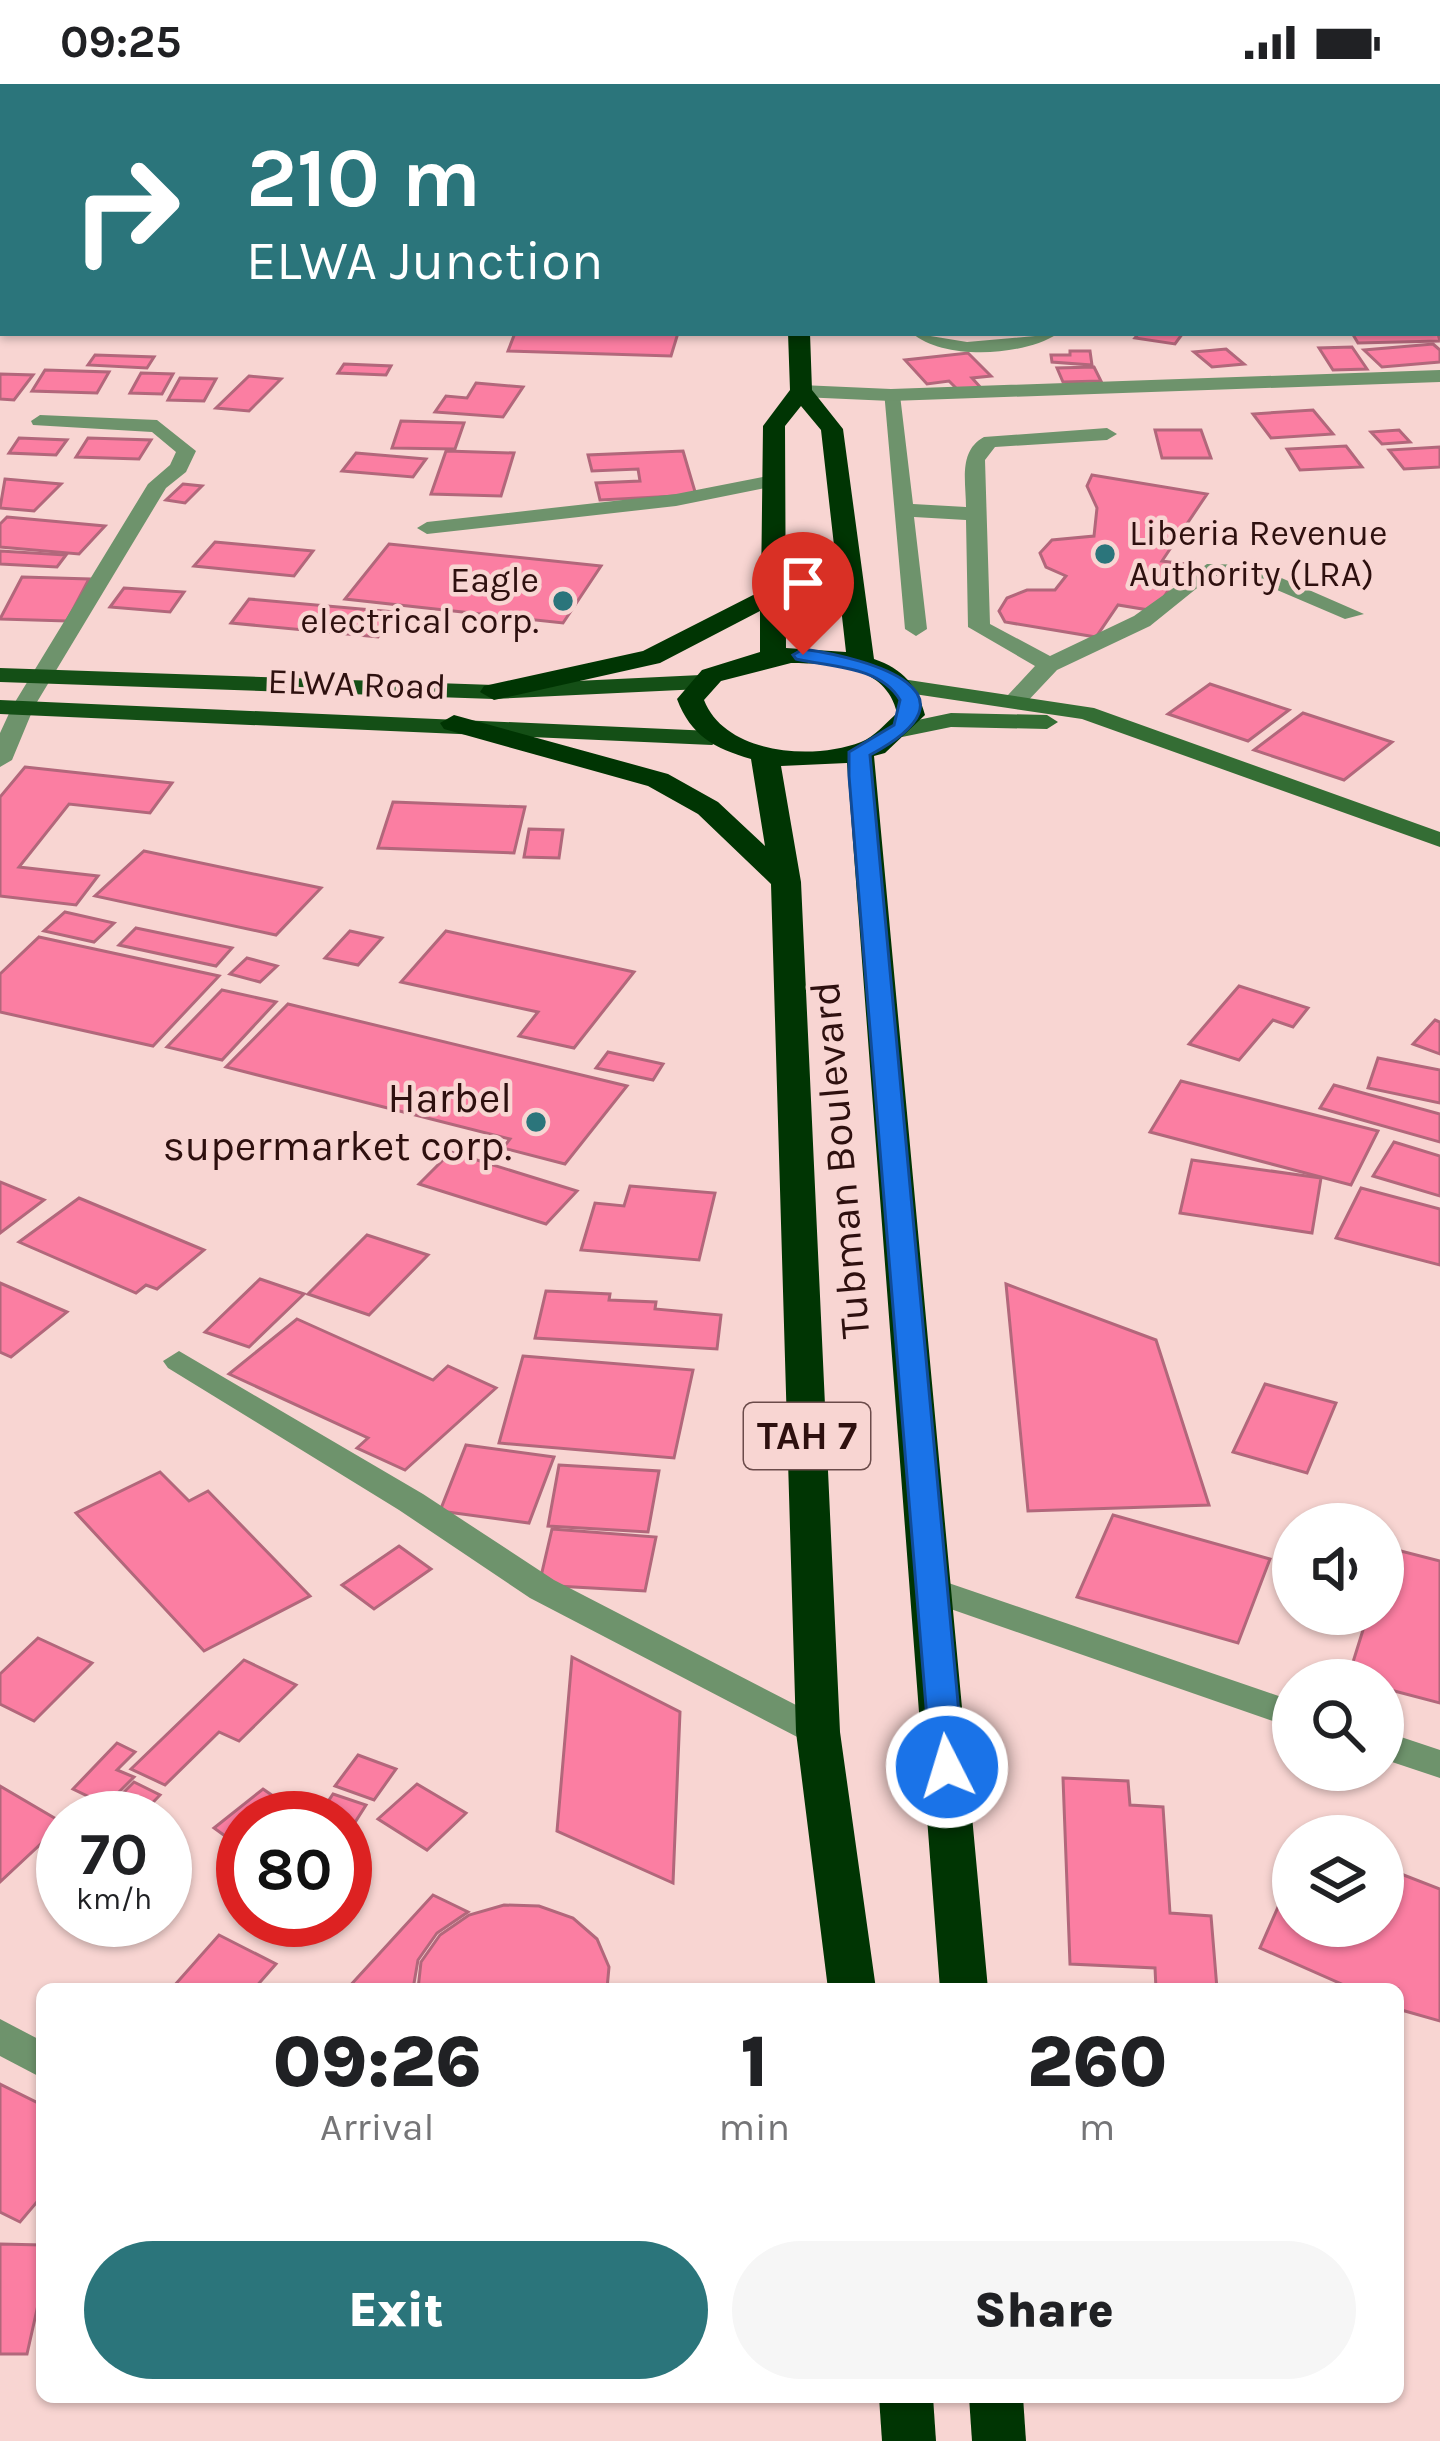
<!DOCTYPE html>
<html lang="en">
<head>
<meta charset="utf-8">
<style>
  :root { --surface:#fff; --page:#f6f6f6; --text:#202124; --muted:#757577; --accent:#2b757b }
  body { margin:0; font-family:Karla,sans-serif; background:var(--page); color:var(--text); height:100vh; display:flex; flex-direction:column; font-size:45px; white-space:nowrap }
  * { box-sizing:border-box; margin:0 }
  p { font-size:39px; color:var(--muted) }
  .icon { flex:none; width:66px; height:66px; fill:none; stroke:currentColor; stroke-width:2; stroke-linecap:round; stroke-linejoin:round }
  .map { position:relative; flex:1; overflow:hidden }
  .side { position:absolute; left:36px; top:1899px; width:1368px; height:420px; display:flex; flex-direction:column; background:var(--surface); border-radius:18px; box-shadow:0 3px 9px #0004 }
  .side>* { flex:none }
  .guide { position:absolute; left:0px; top:0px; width:1440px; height:252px; box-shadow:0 3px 9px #0004; background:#2b757b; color:#fff; overflow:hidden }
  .controls { position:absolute; left:1272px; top:1419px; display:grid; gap:24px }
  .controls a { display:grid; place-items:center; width:132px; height:132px; border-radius:50%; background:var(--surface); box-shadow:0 3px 9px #0004; font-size:60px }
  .speed { position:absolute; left:36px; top:1707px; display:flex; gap:24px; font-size:60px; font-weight:700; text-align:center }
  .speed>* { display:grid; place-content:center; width:156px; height:156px; border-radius:50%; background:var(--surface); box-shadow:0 3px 9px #0004; line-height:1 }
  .speed small { font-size:30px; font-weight:400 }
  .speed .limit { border:18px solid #d22; background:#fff; color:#111 }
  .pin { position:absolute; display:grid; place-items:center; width:102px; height:102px; color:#fff; margin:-123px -51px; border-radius:50% 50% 50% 0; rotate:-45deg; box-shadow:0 0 12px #0007 }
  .pin .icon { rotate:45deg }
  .me { position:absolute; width:132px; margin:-66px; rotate:355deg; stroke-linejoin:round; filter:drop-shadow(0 0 9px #0008) }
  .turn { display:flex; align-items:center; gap:42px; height:252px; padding:0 48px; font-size:54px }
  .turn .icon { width:156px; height:156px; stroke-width:2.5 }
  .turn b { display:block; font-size:84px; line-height:102px }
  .eta { display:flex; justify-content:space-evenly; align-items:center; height:204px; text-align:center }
  .eta b { font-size:72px; font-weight:800; line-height:84px }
  .button { display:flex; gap:24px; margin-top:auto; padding:24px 48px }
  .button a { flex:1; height:138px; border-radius:72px; background:var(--accent); color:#fff; font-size:48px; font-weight:800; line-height:138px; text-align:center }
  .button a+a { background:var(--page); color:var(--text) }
  .status { display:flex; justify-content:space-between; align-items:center; height:84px; padding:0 60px; background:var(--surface); direction:ltr }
  .status svg { height:33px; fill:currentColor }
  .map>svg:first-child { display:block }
</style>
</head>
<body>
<div class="status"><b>09:25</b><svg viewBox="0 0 49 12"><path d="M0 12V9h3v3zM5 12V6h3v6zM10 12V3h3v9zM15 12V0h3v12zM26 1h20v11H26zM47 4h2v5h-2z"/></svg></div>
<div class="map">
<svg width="1440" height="2357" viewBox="0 0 1440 2357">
  <rect width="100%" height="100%" fill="#f8d5d2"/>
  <g fill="#fb7ea2" stroke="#b2677b" stroke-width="3">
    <polygon points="1437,246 1440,257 1358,259 1352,249"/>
    <polygon points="515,249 678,249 671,272 508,267"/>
    <polygon points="1139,249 1183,249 1175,260 1135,254"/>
    <polygon points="1433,260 1440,266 1440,278 1382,283 1364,266"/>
    <polygon points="1352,263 1367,285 1333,286 1319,264"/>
    <polygon points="1226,265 1244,280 1212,283 1194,268"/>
    <polygon points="1070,267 1090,267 1092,281 1052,278 1051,271 1070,271"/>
    <polygon points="968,269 991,292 972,294 982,305 959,307 949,297 927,300 905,276"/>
    <polygon points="95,271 154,273 147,284 88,281"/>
    <polygon points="344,280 391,282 386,291 338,289"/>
    <polygon points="1094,283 1101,297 1063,298 1057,284"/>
    <polygon points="45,286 109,288 97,309 32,307"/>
    <polygon points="141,289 173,290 162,310 130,309"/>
    <polygon points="0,290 33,291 14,316 0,315"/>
    <polygon points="249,292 281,295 249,327 216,324"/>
    <polygon points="180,294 216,295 204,317 168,316"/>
    <polygon points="476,299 523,303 503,333 435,328 446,312 467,314"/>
    <polygon points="1313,326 1333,350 1271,354 1253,330"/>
    <polygon points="401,337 464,339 455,365 392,364"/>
    <polygon points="1155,346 1201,346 1211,374 1162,374"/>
    <polygon points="1399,346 1410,358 1382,360 1371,348"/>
    <polygon points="19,354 67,356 56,371 9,369"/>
    <polygon points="88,354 151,356 139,375 76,373"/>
    <polygon points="1346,362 1362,383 1300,386 1287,365"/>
    <polygon points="1440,363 1440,383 1404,385 1389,366"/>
    <polygon points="446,367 514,369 501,412 431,410"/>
    <polygon points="683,367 696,411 600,416 596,399 640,397 638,385 592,387 588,371"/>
    <polygon points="356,369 426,375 413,393 342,387"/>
    <polygon points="1092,391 1207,410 1162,477 1185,480 1155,527 1118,521 1096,553 1005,538 999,527 1007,514 1027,506 1055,506 1066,492 1046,483 1040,469 1052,456 1094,452 1097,424 1087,402"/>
    <polygon points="5,395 61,400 34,427 0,424"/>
    <polygon points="183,400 202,402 185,419 166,416"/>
    <polygon points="7,433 105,442 79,470 0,463 0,440"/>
    <polygon points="215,458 313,467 294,492 194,482"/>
    <polygon points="389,460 601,482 563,539 345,515"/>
    <polygon points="0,467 66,471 57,483 0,480"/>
    <polygon points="22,493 89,495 67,537 0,535"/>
    <polygon points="124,504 184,508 170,528 110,523"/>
    <polygon points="249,515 395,528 378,553 231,539"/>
    <polygon points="1210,600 1289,626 1248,657 1168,630"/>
    <polygon points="1303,629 1392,658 1344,696 1254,666"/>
    <polygon points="25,683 80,689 172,699 150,729 69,720 19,783 98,792 76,821 0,812 0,713"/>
    <polygon points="393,718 525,723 514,769 378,764"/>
    <polygon points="529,745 563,746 559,774 524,773"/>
    <polygon points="144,767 321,804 276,851 95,812"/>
    <polygon points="65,828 114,839 94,858 44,847"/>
    <polygon points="136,844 232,864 216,882 119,861"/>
    <polygon points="350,847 382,854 358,881 325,874"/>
    <polygon points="446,847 634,888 574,964 519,952 538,928 401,898"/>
    <polygon points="39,853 219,892 153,962 0,928 0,890"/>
    <polygon points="247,874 277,882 260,898 230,890"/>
    <polygon points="1239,902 1308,924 1293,943 1273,936 1239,976 1189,960"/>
    <polygon points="222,906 276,918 222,976 167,963"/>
    <polygon points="288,920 627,1002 565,1080 503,1064 510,1055 226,983"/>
    <polygon points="1435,936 1440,938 1440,970 1413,960"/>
    <polygon points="608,968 663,980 653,996 596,984"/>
    <polygon points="1378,974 1440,986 1440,1019 1368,1004"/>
    <polygon points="1181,997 1378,1047 1351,1101 1150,1048"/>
    <polygon points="1334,1001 1440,1030 1440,1058 1320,1024"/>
    <polygon points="1394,1058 1440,1072 1440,1112 1373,1092"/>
    <polygon points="451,1068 577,1107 546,1140 419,1100"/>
    <polygon points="1192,1076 1321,1094 1312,1149 1180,1129"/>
    <polygon points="0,1098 44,1116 0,1149"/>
    <polygon points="630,1102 715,1109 699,1176 581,1166 595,1119 624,1122"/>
    <polygon points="1361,1104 1440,1125 1440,1181 1336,1154"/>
    <polygon points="79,1114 204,1166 157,1205 146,1201 136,1209 19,1158"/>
    <polygon points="367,1151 428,1171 369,1231 308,1210"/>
    <polygon points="260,1195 304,1210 249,1263 205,1248"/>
    <polygon points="0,1199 67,1228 11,1273 0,1268"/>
    <polygon points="1006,1200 1156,1256 1209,1421 1028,1427"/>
    <polygon points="546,1207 610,1210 609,1216 656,1218 655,1225 721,1231 717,1265 535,1254"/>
    <polygon points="297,1235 433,1296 448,1282 496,1304 405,1386 357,1364 368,1354 229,1290"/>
    <polygon points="523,1272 693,1286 674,1374 499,1359"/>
    <polygon points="1265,1300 1336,1319 1307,1389 1233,1368"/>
    <polygon points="466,1361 554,1373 529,1439 440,1427"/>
    <polygon points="559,1381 659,1387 648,1448 548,1442"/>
    <polygon points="160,1388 189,1417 208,1407 310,1512 204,1567 76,1429"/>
    <polygon points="1113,1431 1270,1475 1238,1559 1077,1513"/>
    <polygon points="552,1445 656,1453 645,1507 539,1501"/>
    <polygon points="399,1462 431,1485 374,1525 342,1501"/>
    <polygon points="1389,1464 1440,1477 1440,1619 1383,1604 1383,1596 1348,1594 1368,1530 1383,1530"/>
    <polygon points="38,1554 92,1579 34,1637 0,1620 0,1590"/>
    <polygon points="572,1573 680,1628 673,1799 557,1747"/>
    <polygon points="244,1576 296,1601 239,1657 219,1648 165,1701 131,1685"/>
    <polygon points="117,1659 135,1668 117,1686 134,1693 106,1721 73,1705"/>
    <polygon points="358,1671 396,1685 374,1716 335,1702"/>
    <polygon points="1063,1694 1128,1697 1130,1721 1163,1723 1170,1829 1211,1832 1217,1905 1156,1905 1155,1884 1070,1880"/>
    <polygon points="134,1698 160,1711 138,1734 110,1722"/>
    <polygon points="417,1700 466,1729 427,1766 378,1735"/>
    <polygon points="0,1702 63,1739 0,1798"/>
    <polygon points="263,1705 305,1734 243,1734 243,1765 214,1744"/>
    <polygon points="333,1710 366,1721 345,1754 345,1734 317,1734"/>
    <polygon points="1383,1783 1440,1805 1440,1937 1398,1925 1398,1905 1353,1905 1260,1864 1293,1789 1293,1842 1383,1842"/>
    <polygon points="433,1811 468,1828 437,1849 418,1876 413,1905 347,1905"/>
    <polygon points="504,1821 539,1822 573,1834 597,1855 609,1883 607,1905 418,1905 421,1878 440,1851 469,1831"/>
    <polygon points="219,1851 276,1880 254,1905 173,1903"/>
    <polygon points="0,2000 42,2021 42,2112 20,2138 0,2128"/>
    <polygon points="0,2160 42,2161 42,2203 27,2270 0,2270"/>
  </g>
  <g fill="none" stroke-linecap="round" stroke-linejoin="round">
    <g fill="#6e936c" fill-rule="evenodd">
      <path d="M912 249 967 258 1057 250C1024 272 944 277 912 249Z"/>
      <path d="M884 307 900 311 913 420 966 423C966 398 958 367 984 353L1107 344 1117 350 1107 356 995 363 985 376 990 540 1050 572 1134 532 1207 480 1252 481 1364 530 1345 535 1242 491 1212 492 1150 542 1057 586 1024 621H1008V611L1035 582 968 543 966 436 914 433 927 545 916 552 905 545Z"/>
      <polygon points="773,391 783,397 780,401 676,422 427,450 417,444 427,438 676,410"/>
    </g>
    <g fill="#6e936c" fill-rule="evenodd">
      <rect x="1437" y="109" width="3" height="10"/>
      <polygon points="1440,286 1440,298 891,317 801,313 792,307 801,301 891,305"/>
      <polygon points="40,331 157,336 196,367 186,388 166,404 34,623 12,676 0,683 0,649 12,623 148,400 170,381 176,368 152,348 33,341 31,337"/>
      <polygon points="179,1267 423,1410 554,1496 831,1639 836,1648 831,1657 818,1661 805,1657 530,1514 399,1426 168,1284 163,1277"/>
      <polygon points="934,1494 1293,1617 1293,1644 922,1515 917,1506 922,1497"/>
      <polygon points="1383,1647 1440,1666 1440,1694 1383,1675"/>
      <polygon points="0,1935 42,1957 42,1994 0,1972"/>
    </g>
    <g fill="#346d34" fill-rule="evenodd">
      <polygon points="902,595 1094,624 1440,748 1440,763 1082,635 894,607 894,597"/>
      <polygon points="951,629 1047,631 1058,638 1047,645 951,643 902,653 890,646 894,641"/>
    </g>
    <g fill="#144f16" fill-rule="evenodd">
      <polygon points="0,584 494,601 701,591 712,598 701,605 494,615 0,598"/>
      <polygon points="0,616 712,647 724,654 712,661 0,630"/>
    </g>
    <g fill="#003503" fill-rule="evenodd">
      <rect x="771" y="0" width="18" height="3"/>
      <path d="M788 249H810L812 306 843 345 874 575C903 585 917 601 925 631L885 669 874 672 988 1905H940L847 679 781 682 801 798 840 1648 876 1905H828L796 1648 771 800 698 730 648 702 444 645 440 639 454 631 668 690 718 718 765 762 751 675C714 664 691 652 677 615L702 586 760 568V527L660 579 494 616 480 608 484 602 643 567 761 507 763 342 790 306ZM801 322 821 346 846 568 786 564 785 342ZM791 579C833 580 886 581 897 629 886 639 874 653 861 658 812 677 725 670 704 616L721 597Z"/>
      <polygon points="879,2313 933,2313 936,2357 882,2357"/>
      <polygon points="969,2313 1023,2313 1026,2357 972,2357"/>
    </g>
  </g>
  <path fill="#1a73e8" stroke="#114b97" stroke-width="3" d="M803 565C871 575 988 608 870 671L964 1683 947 1696 931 1683 849 692V668L894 641 900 616C880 582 831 583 796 575L793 571Z"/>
  <g fill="#2b757b" stroke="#f8d5d2" stroke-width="4.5">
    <circle cx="1105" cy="470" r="12"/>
    <circle cx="563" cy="517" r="12"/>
    <circle cx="536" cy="1038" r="12"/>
  </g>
  <g text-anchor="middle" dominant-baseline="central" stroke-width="9" stroke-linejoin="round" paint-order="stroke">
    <g font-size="36" fill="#2e100f" stroke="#f8d5d2" text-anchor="start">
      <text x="1129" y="449">Liberia Revenue<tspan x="1129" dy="41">Authority (LRA)</tspan></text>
      <text x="539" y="496" text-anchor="end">Eagle<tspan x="539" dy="41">electrical corp.</tspan></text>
    </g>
    <g font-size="36" fill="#2e100f" stroke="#f8d5d2">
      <text transform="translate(357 600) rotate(2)">ELWA Road</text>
    </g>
    <rect fill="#f8d5d2" stroke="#6b4b4a" stroke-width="3" x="744" y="1319" width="126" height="66" rx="9"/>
    <g font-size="39" font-weight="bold" fill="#2e100f">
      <text x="807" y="1352">TAH 7</text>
    </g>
    <g font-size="42" fill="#2e100f" stroke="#f8d5d2" text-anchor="end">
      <text x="512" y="1014">Harbel<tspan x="512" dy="48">supermarket corp.</tspan></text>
    </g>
    <g font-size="42" fill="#2e100f" stroke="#f8d5d2">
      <text transform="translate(840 1076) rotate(-95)">Tubman Boulevard</text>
    </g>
  </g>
</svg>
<div class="controls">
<a><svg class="icon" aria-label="sound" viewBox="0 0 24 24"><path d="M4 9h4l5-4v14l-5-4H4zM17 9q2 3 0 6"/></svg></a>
<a><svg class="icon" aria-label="search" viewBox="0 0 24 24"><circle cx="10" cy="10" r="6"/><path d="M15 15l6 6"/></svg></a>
<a><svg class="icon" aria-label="layers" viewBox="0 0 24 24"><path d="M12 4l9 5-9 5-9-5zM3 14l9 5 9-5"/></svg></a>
</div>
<div class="speed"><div>70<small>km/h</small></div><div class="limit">80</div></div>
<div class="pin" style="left:803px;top:571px;background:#d93025"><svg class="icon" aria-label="arrive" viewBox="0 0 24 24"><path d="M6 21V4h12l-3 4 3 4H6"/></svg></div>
<svg class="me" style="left:947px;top:1683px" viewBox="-20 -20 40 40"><circle r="17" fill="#1a73e8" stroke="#fff" stroke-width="3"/><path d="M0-11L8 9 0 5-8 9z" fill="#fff"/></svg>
<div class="guide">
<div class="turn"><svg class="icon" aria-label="right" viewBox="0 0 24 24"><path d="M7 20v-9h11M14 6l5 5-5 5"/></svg><div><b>210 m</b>ELWA Junction</div></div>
</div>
<section class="side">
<div class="eta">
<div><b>09:26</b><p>Arrival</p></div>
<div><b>1</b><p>min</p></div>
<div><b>260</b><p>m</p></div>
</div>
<div class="button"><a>Exit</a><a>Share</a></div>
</section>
</div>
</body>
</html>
